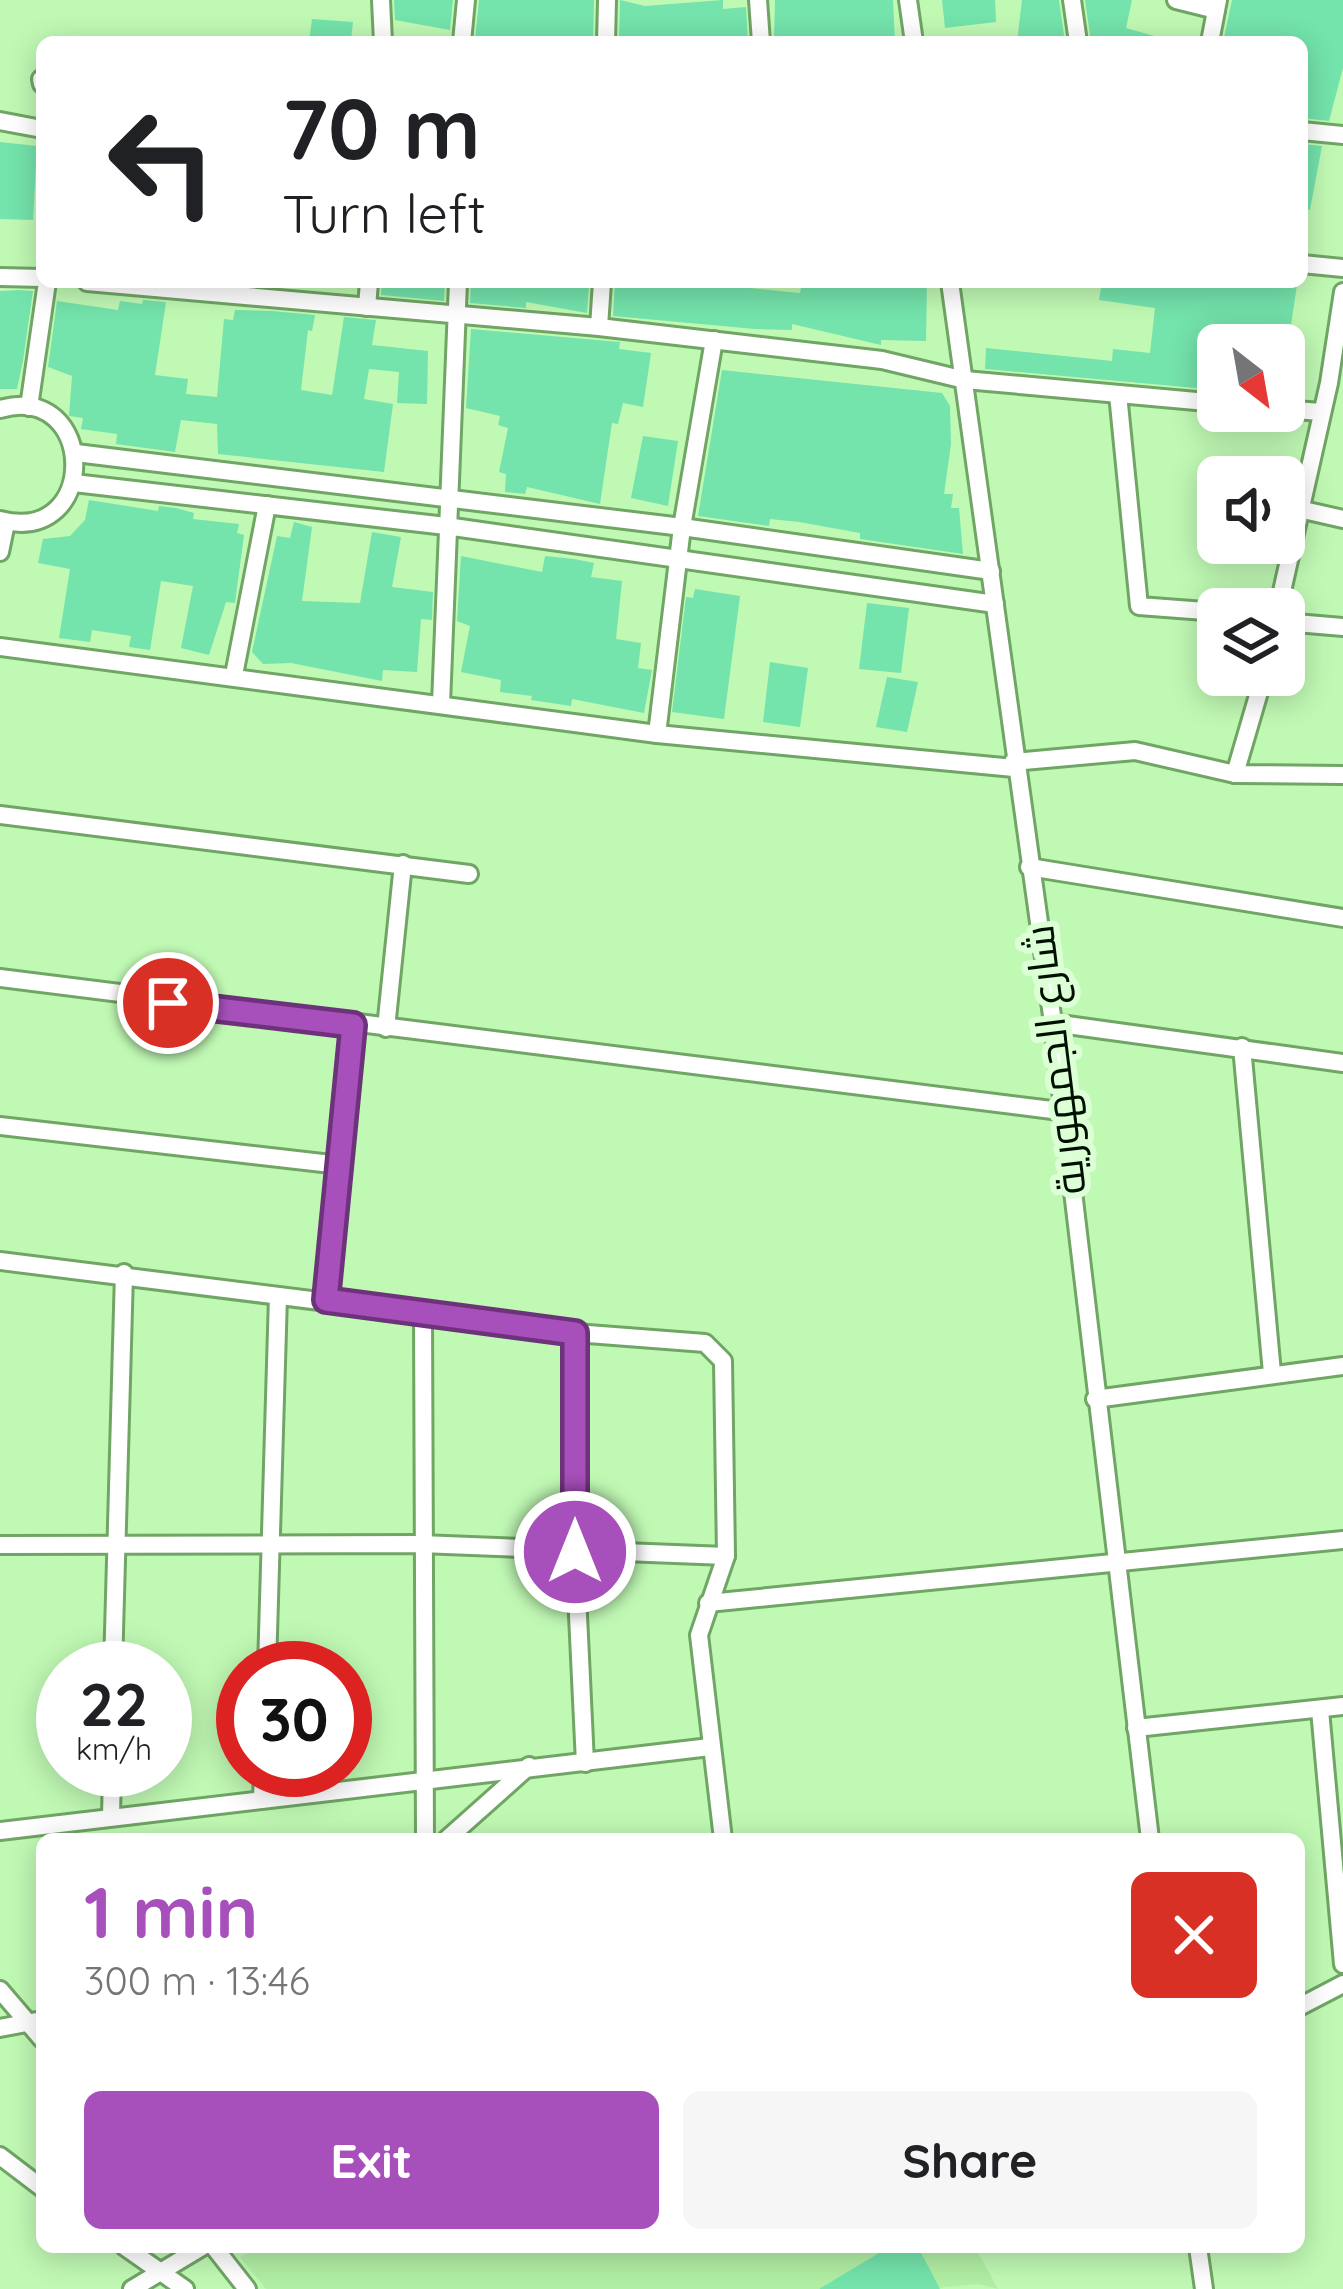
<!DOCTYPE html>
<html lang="en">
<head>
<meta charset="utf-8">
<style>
  :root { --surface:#fff; --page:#f6f6f6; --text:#202124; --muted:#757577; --accent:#a74fbb }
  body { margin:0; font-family:Quicksand,Cairo,sans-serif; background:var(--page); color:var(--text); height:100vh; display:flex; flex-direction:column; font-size:45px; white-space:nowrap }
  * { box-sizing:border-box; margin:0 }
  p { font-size:39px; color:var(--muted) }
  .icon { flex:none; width:66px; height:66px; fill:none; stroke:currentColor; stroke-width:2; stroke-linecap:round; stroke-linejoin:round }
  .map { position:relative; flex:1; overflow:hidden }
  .panel { position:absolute; left:36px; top:1833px; width:1269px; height:420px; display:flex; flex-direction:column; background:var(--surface); border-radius:18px; box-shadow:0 6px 30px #0003 }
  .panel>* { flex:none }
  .hud { position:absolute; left:36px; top:36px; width:1272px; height:252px; border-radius:18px; box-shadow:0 6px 30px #0003; background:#fff; color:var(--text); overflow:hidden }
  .needle { width:78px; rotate:149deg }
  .fabs { position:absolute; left:1197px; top:324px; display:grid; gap:24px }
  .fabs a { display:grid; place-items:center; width:108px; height:108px; border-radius:18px; background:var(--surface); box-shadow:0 6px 30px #0003; font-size:60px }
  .speed { position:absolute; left:36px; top:1641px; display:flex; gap:24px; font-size:60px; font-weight:700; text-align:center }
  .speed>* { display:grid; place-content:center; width:156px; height:156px; border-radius:50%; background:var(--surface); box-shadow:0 6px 30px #0003; line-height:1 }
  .speed small { font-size:30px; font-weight:400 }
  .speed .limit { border:18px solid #d22; background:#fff; color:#111 }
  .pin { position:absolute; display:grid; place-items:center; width:102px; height:102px; color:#fff; margin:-51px; border:6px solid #fff; border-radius:50%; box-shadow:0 3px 12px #0007 }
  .me { position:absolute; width:132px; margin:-66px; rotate:0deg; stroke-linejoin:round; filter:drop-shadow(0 0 9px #0008) }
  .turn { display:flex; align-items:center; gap:42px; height:252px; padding:0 48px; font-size:54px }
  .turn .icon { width:156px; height:156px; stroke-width:2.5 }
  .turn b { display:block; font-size:84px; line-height:102px }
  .round { display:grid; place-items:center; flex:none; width:126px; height:126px; border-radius:18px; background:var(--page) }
  .summary { display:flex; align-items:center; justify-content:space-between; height:204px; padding:0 48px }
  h1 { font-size:72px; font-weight:800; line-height:90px; color:var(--accent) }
  .cta { display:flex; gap:24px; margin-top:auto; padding:24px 48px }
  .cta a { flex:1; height:138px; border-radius:18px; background:var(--accent); color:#fff; font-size:48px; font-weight:800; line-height:138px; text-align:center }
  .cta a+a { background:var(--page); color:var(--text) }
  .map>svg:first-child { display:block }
</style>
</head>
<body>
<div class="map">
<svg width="1343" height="2289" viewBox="0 0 1343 2289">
  <rect width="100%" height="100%" fill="#c0f9b4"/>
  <g fill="#b1efa4">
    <polygon points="263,2247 889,2247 819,2289 266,2289 240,2257"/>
    <polygon points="918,2247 975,2247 998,2289 979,2284 924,2289"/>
  </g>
  <g fill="#74e3ac">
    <polygon points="394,0 453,0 450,30 395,20"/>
    <polygon points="479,0 594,0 593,42 475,40"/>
    <polygon points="620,0 645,6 723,0 723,9 746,7 748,42 626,42 619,39"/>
    <polygon points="775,0 893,0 895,42 774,40"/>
    <polygon points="942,0 995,0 996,22 945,28"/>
    <polygon points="1022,0 1059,0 1065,42 1017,42"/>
    <polygon points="1085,0 1132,0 1126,28 1158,37 1157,42 1091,42"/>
    <polygon points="1232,0 1343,0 1343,68 1329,121 1302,118 1302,42 1223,42"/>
    <polygon points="312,19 353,22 351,40 309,42"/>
    <polygon points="0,142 37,146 33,220 0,219"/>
    <polygon points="1302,144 1322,146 1310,210 1302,209"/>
    <polygon points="382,282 445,282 444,301 381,295"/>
    <polygon points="471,282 589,285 587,313 526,302 526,308 470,303"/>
    <polygon points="615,282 751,282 750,288 800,293 802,282 867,286 927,282 926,341 881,340 881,345 792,324 792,330 755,329 613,316"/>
    <polygon points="1102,282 1297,285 1288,345 1218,345 1218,390 985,369 986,348 1112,361 1113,349 1150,353 1155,308 1099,300"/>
    <polygon points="19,290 33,291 23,361 17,389 0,389 0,291"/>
    <polygon points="143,300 166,302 155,375 188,379 186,394 217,397 224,319 233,320 235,310 272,311 315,315 312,331 308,330 301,390 332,395 344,317 376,320 372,345 428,351 427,404 397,403 399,372 369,369 364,399 393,404 384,472 218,454 217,424 181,420 175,452 116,444 117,434 81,429 83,418 69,416 72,376 48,367 57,301 118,310 120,301 142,304"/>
    <polygon points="471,329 620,342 619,349 651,353 643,407 623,403 618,424 612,423 600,504 527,487 525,494 505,492 506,474 499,472 508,428 498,425 500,416 466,408"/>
    <polygon points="722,370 942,393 950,406 951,444 944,494 953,494 951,508 959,508 963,554 860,539 860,533 799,522 770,519 769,526 698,516"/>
    <polygon points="643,436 678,441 668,506 631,498"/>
    <polygon points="89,500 158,511 159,506 176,508 194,513 193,519 239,524 237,533 244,535 235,603 226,602 209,655 181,648 193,586 161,581 150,650 129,647 131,636 92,630 90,642 59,638 70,569 38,563 43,539 70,536 85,520"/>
    <polygon points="294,522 312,527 302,601 360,603 372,532 401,537 392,587 433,592 432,620 421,619 417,672 383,670 382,681 291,663 263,664 252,652 277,536 290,538"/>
    <polygon points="461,556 542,572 545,556 574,559 594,563 591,577 622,581 616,639 641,643 638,668 652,670 644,713 572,699 571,706 531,700 532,696 500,692 501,680 461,672 470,626 457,621"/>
    <polygon points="695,589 740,596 724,719 672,712 686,597 693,598"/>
    <polygon points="867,603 909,608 901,673 859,669"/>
    <polygon points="770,662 808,668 800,727 763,722"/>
    <polygon points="887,677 918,682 907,732 876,727"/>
    <polygon points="889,2247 918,2247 940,2289 819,2289"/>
  </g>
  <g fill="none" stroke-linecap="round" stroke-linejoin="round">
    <g stroke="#70a565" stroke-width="22">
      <g id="street">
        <polyline points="381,0 383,42"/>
        <polyline points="758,0 761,42"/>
        <polyline points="908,0 914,42"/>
        <polyline points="1072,0 1078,42"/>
        <polyline points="1176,0 1216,10"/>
        <polyline points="462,42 466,0"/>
        <polyline points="606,42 607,0"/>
        <polyline points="1210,42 1218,0"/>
        <polyline points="41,79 42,84"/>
        <polyline points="0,121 42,129"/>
        <polyline points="1302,131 1343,135"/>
        <polyline points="1302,264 1343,268"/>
        <polyline points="0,277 42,278"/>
        <polyline points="87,282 599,327 882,360 965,380 1218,403"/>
        <polyline points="950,282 1053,1023 1150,1839"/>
        <polyline points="367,307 369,282"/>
        <polyline points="599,327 602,282"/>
        <polyline points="1118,394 1139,606 1218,612"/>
        <polyline points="29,407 47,282"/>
        <path d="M0 409C97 381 101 546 0 520"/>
        <polyline points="1284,409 1320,412"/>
        <polyline points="76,453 682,527 991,571"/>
        <polyline points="74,483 446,526 995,604"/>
        <polyline points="1299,509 1343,519"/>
        <polyline points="0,552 6,523"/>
        <polyline points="1278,609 1329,383 1343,292"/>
        <polyline points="1284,622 1343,627"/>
        <polyline points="0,647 657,734 1014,768"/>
        <polyline points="234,675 267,505"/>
        <polyline points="441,704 458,282"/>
        <polyline points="657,734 682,527 714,340"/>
        <polyline points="1013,762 1135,751 1235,774 1343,775"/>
        <polyline points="1235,774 1264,675"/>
        <polyline points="0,815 469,874"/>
        <polyline points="1029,867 1343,918"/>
        <polyline points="0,978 1060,1111"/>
        <polyline points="1053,1023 1343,1063"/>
        <polyline points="386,1028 403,864"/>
        <polyline points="1242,1047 1272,1373"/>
        <polyline points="0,1126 340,1165"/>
        <polyline points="0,1261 575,1333 705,1343 723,1361 726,1556 699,1635 723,1839"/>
        <polyline points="326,1300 353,1025"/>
        <polyline points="423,1312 425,1839"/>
        <polyline points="575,1333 575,1552 585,1763"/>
        <polyline points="1095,1399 1343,1366"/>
        <polyline points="0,1545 420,1544 726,1556"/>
        <polyline points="708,1603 1343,1540"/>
        <polyline points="113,1668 124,1273"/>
        <polyline points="267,1668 278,1296"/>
        <polyline points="1320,1710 1343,1964"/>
        <polyline points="1136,1728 1343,1706"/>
        <polyline points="262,1800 263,1770"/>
        <polyline points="111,1817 112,1770"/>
        <polyline points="0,1831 710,1747"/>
        <polyline points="447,1839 529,1766"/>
        <polyline points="0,1990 42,2039"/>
        <polyline points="1299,2007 1343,1984"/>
        <polyline points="0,2028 42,2020"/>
        <polyline points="0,2156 42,2188"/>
        <polyline points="125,2247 185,2289"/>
        <polyline points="214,2247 247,2289"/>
        <polyline points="1198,2247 1204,2289"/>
        <polyline points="132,2289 202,2247"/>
      </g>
    </g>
    <use href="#street" stroke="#fff" stroke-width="16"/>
  </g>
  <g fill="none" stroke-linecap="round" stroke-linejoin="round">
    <g stroke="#6d337a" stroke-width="30">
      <polyline id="route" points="168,1003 353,1025 326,1300 575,1333 575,1552"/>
    </g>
    <use href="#route" stroke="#a74fbb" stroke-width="21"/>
  </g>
  <g text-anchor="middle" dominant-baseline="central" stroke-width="12" stroke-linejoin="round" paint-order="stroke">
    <g font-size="42" fill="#001000" stroke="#ddffd6">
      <text transform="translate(1054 1060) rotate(-97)">شارع الجمهورية</text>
    </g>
  </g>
</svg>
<div class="fabs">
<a><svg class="needle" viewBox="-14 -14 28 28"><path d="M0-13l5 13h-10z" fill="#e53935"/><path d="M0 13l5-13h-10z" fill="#757577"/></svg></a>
<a><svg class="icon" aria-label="sound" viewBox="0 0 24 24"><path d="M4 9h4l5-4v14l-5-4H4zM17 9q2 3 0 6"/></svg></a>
<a><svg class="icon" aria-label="layers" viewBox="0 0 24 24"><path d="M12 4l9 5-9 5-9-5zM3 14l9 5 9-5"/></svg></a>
</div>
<div class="speed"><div>22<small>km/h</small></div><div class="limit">30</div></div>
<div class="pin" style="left:168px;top:1003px;background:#d93025"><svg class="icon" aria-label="arrive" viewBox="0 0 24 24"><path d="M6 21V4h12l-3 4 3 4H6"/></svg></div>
<svg class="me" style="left:575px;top:1552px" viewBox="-20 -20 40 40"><circle r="17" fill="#a74fbb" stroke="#fff" stroke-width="3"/><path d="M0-11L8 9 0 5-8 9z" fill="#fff"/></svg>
<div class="hud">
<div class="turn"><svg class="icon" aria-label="left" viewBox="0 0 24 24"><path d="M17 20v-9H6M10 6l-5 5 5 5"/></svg><div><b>70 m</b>Turn left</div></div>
</div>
<section class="panel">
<div class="summary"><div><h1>1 min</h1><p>300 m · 13:46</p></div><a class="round" style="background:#d93025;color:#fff"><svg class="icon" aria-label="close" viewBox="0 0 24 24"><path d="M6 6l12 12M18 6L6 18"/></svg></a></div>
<div class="cta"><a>Exit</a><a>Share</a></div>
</section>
</div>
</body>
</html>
